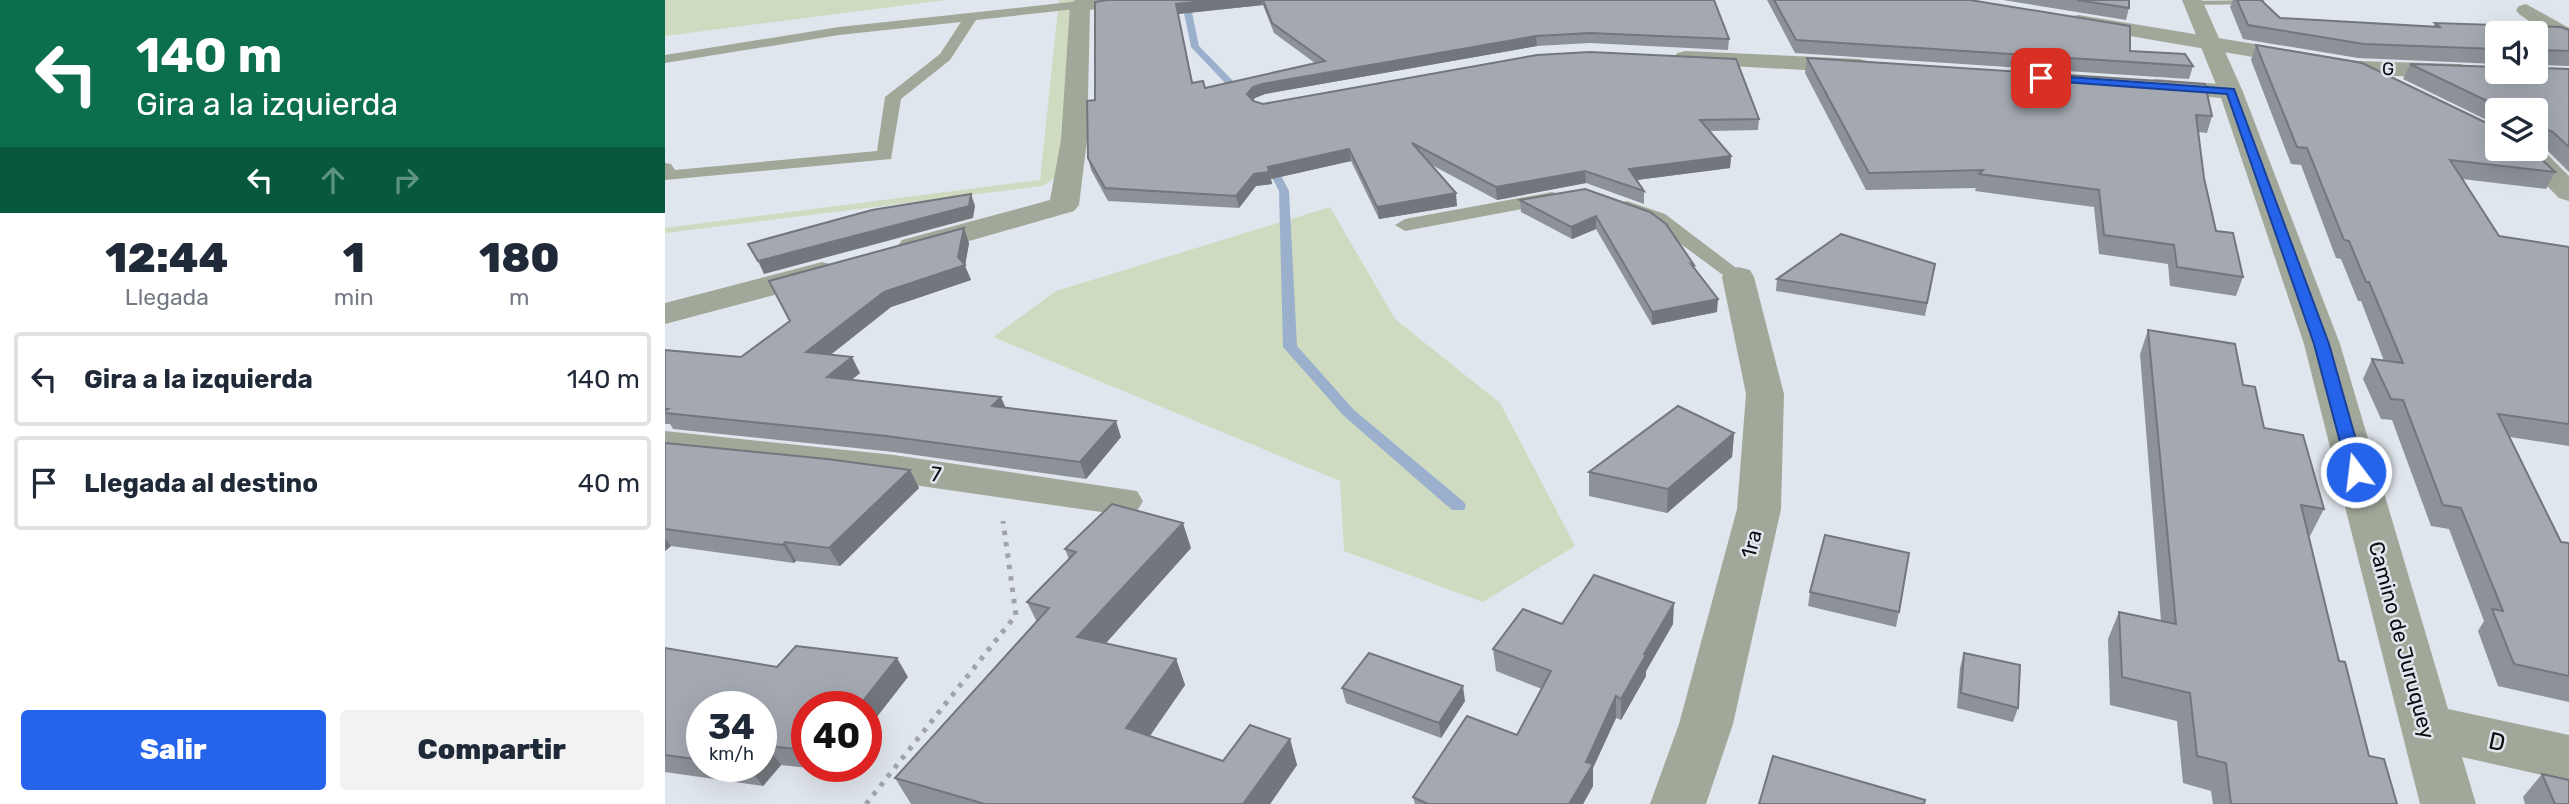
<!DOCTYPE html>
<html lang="es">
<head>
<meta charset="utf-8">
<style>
  :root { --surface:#fff; --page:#f2f2f3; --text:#1f2937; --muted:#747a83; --line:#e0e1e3; --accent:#2563eb }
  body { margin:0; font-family:Rubik,sans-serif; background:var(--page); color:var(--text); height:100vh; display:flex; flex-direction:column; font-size:26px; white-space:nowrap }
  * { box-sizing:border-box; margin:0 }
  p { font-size:23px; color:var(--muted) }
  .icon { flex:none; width:38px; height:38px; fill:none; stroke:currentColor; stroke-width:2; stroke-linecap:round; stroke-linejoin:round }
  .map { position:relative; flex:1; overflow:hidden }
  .side { display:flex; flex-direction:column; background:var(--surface); width:665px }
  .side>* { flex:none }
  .top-card { background:#0b6e4f; color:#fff; overflow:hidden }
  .buttons { position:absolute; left:1820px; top:21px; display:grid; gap:14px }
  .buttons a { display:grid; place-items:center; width:63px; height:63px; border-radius:7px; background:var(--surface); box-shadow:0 7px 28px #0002; font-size:35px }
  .speed { position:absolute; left:21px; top:691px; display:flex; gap:14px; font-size:35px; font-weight:700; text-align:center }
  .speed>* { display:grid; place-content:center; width:91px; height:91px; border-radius:50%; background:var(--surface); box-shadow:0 7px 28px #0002; line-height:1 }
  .speed small { font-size:18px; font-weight:400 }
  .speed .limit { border:10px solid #d22; background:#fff; color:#111 }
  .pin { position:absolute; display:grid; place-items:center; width:60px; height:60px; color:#fff; margin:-30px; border-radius:14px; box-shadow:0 4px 10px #0006 }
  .me { position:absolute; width:77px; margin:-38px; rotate:345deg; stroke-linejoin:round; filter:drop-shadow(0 0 5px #0008) }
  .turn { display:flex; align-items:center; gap:24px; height:147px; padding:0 21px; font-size:32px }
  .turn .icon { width:91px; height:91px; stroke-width:2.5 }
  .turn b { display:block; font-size:49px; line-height:60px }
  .lanes { display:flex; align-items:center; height:66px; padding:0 21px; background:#0003; justify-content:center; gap:35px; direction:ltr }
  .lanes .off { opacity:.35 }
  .eta { display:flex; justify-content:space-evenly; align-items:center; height:119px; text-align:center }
  .eta b { font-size:42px; font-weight:800; line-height:49px }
  .button { display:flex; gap:14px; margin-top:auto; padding:14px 21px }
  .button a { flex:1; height:80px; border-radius:7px; background:var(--accent); color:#fff; font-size:28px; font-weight:800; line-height:80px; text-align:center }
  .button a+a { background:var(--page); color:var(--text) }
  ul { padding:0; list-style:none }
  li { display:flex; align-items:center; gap:21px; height:94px; margin:0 14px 10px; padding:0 7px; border:4px solid var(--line); border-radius:7px }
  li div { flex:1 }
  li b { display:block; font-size:26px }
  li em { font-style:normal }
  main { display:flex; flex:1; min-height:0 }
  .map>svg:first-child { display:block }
</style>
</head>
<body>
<main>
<section class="side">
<div class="top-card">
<div class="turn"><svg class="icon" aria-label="left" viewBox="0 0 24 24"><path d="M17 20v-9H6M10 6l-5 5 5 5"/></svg><div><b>140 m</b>Gira a la izquierda</div></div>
<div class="lanes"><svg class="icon" aria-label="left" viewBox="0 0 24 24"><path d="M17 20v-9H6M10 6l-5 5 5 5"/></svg><svg class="icon off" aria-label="ahead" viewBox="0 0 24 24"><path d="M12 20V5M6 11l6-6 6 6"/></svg><svg class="icon off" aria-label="right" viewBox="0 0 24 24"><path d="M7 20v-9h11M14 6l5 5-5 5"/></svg></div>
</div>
<div class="eta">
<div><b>12:44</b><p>Llegada</p></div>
<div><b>1</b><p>min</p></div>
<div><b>180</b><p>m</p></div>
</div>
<ul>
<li><svg class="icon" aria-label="left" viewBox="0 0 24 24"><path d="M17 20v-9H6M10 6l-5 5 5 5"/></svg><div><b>Gira a la izquierda</b></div><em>140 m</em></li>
<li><svg class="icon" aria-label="arrive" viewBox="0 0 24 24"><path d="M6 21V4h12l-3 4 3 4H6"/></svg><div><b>Llegada al destino</b></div><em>40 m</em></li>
</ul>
<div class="button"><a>Salir</a><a>Compartir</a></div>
</section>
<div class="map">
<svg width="1904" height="804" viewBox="0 0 1904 804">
  <rect width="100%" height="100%" fill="#e0e6ed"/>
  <g fill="#cfdbc1">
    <polygon points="0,0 281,0 0,36"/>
    <polygon points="394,0 410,0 411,18 392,177 377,186 0,233 0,228 375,180"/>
    <polygon points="665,207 730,319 835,403 910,546 818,602 679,551 675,481 328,337 391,291"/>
  </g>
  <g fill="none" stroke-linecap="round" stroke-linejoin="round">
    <g fill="#9bb0cd" fill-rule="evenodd">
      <polygon points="521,1 525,3 534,46 569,82 576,98 575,100 569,100 562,85 526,47 517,3"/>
      <polygon points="603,157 608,160 624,191 632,346 689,410 799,502 801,506 799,510 787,510 679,416 618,347 614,191 598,160"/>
    </g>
    <polyline stroke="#a0a4aa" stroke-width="5" stroke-dasharray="4.5 7" stroke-linecap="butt" points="201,804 351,615 338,521"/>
    <g fill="#a1a899" fill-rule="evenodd">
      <polygon points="1600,0 1594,4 1527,5 1521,1"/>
      <polygon points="415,1 420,2 420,8 311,20 285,60 236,99 226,159 0,180 0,163 6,164 10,170 212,151 220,97 275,54 296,22 174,35 0,63 0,55 174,27"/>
      <polygon points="887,192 894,194 896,198 894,202 740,231 730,225 740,219"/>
      <polygon points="962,201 1000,214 1083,277 1080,281 1066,281 986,222 955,211 953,207 955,203"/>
    </g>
    <g fill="#a1a899" fill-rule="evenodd">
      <polygon points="410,0 467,0 464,4 425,10 422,140 414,205 409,211 259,254 248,256 237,254 232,247 237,240 385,200 396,140 405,5"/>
      <polygon points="1861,4 1904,28 1904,45 1896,43 1854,14 1851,10 1854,6"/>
      <polygon points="1414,15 1693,61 1795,64 1803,66 1807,71 1803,76 1795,78 1693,75 1406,26 1403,21 1406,16"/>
      <polygon points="1020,51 1194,59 1202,61 1206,66 1202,71 1194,73 1012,63 1009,58 1012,53"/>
      <polygon points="1491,79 1566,85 1575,87 1578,92 1575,97 1566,99 1482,91 1479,86 1482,81"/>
      <polygon points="1871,147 1878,150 1904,176 1904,201 1894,198 1858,162 1843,155 1839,149"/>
      <polygon points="157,262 169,265 173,272 169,279 0,324 0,303"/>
      <polygon points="1073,267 1085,270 1089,277 1119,394 1116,509 1068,724 1041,804 985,804 1014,724 1072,509 1081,394 1057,277 1061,270"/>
      <polygon points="0,431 229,455 472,491 478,501 472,511 457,515 172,474 0,457"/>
    </g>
    <polygon fill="#a1a899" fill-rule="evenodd" points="1517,0 1537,0 1578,92 1675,344 1783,709 1904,735 1904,781 1797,757 1811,804 1755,804 1639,344 1554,92"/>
  </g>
  <g fill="#8d9198" fill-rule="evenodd">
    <path d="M442 0H1049L1064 39 1063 50 925 43 872 46 600 94 590 98 588 101 598 104 1094 119 1093 130 1045 131 1066 156 1065 168 971 180 979 191V204L921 183 832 200 765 164 792 206 714 219 686 161 606 179 607 184 591 186 574 208 443 201 426 170 423 158ZM598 5 609 33 650 63 540 88 528 83 513 14Z"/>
    <polygon points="1102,0 1305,0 1465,51 1528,66 1524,79 1130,53"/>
    <polygon points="1338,0 1464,0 1464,8 1461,20"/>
    <polygon points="1568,0 1596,0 1615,18 1768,27 1770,23 1904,30 1904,66 1871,65 1871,33 1832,33 1832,64 1693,58 1578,39 1565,7"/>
    <polygon points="1591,45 1890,172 1881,189 1797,179 1834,236 1904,247 1904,446 1845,437 1896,542 1904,543 1904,702 1833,686 1813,631 1819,621 1784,529 1766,526 1727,420 1716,419 1698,379 1707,359 1719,361 1696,301 1693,301 1676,259 1671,258 1636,165 1626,164 1586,60"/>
    <polygon points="1142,58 1547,116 1542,133 1533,132 1539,178 1551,231 1578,277 1571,296 1505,286 1503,264 1434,254 1429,207 1310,191 1311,188 1201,190 1140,73"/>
    <polygon points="1745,64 1904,69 1904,172 1880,148 1871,144 1871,110 1832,110 1832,125 1738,79"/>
    <polygon points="920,189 1029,265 1029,269 1052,312 987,325 931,229 907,239 856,212 855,200"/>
    <polygon points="304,243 300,266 306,280 226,307 165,355 195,373 186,380 341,407 456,437 421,479 229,452 8,429 5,424 0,424 0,350 76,357"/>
    <polygon points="1270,264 1260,316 1111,291 1112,279"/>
    <polygon points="1483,330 1578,385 1599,428 1659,509 1645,536 1643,535 1674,661 1704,756 1732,804 1548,804 1546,791 1518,783 1512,721 1445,705 1443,639 1454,612 1496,621 1475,354"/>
    <polygon points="1069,433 1067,457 1002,513 924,496 924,472"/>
    <polygon points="0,443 245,470 254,488 175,566 131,561 129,563 6,546 0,551"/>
    <polygon points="526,548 441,643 511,659 520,685 485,736 558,761 625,739 632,765 605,804 246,804 230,778 372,622 362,602 404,559 400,549"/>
    <polygon points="1145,592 1234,612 1231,627 1143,606"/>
    <polygon points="897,624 1008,624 981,671 981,676 956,720 951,718 928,768 928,786 918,804 750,804 748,797 852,735 877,689 831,671 828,649"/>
    <path d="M0 648 112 667 243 677 142 707V766H174L171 771 116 765 98 786 0 772ZM37 707 96 766H37Z"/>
    <polygon points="1299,653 1353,708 1348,722 1292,708 1295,668"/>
    <polygon points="677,688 800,701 776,738 681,703"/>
    <polygon points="1877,774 1904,804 1860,804 1858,797"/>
  </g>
  <g fill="#73767c">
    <polygon points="549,0 597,0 598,5 513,14 511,4"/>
    <polygon points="871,36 872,46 600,94 590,98 584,105 582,94 588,87 597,84"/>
    <polygon points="1879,128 1871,144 1871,129"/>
    <polygon points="684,149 686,161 606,179 603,167"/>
    <polygon points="1066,156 1065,168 964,181 964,169"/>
    <polygon points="920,171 921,183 832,200 831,187"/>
    <polygon points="604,172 607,184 591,186 574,208 571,196 589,174"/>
    <polygon points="791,193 792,206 714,219 712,207"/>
    <polygon points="306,194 310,206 308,218 99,274 93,261"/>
    <polygon points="931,216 931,229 907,239 906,227"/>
    <polygon points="299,228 304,243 300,266 306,280 226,307 149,368 141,352 219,292 293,257"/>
    <polygon points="1053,299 1052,312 987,325 987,312"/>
    <polygon points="187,357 195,373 171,393 162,377"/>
    <polygon points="336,397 343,413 327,406"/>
    <polygon points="451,421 456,437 421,479 415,462"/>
    <polygon points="1069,433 1067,457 1002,513 1003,489"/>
    <polygon points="245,470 254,488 175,566 164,548"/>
    <polygon points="518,523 526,548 423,663 412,637"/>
    <polygon points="0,538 6,546 0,551"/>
    <polygon points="120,542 131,561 129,563 118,545"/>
    <polygon points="1009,603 1008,624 981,671 981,676 956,720 956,699 979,654"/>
    <polygon points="232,658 243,677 201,731 201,707 193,707"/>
    <polygon points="511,659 520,685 472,754 461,728"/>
    <polygon points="798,686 800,701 776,738 774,723"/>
    <polygon points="951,696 951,718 928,768 928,786 918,804 904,804 921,762"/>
    <polygon points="625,739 632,765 605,804 578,804"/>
    <polygon points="102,746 116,765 98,786 83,767 96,766 96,752"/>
    <polygon points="167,766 174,766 171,771"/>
  </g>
  <g fill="#a4a9b1" stroke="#73767c" stroke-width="2">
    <polygon points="442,0 549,0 511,4 527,83 538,81 540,88 660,61 607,23 598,0 1049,0 1064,39 925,33 871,36 597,84 588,87 582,94 588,101 598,104 872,55 925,52 1071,59 1094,119 1035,120 1066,156 964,169 979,191 920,171 831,187 747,143 791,193 712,207 684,149 603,167 604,172 589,174 571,196 440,188 423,158 422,101 430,100 430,2"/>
    <polygon points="1109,0 1305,0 1465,26 1465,51 1520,54 1528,66 1131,40"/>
    <polygon points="1412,0 1464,0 1464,8"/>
    <polygon points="1572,0 1596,0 1615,18 1775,27 1770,23 1896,27 1904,30 1904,51 1878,50 1876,55 1871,55 1871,33 1832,33 1832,49 1699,44 1583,25"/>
    <polygon points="1591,45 1697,63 1832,128 1832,149 1866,149 1890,172 1785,160 1834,236 1904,247 1904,424 1833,414 1896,542 1904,543 1904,676 1849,664 1827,609 1838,611 1796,508 1778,505 1738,400 1726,399 1707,359 1738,363 1704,282 1701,282 1684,241 1679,240 1642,148 1632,147"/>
    <polygon points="1142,58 1540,84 1547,116 1531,115 1539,178 1551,231 1568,233 1578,277 1512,267 1509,245 1439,235 1434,190 1314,174 1318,170 1204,173"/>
    <polygon points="1745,64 1832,67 1832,72 1871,72 1871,68 1904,69 1904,147 1888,132 1879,128 1871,129 1871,110 1841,110"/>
    <polygon points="920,189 985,212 1001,224 1029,265 1026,264 1053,299 987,312 931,216 906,227 855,200"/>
    <polygon points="306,194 304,206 93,261 83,244 207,210"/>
    <polygon points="299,228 293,257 300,265 219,292 141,352 187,357 162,377 336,397 327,406 451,421 415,462 221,436 0,413 0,411 3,409 0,409 0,350 76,357 125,321 104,281"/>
    <polygon points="1176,234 1270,264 1262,303 1112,279"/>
    <polygon points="1483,330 1570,344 1578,385 1590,387 1599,428 1638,435 1659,509 1636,505 1674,661 1680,662 1704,756 1719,759 1732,804 1566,804 1561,763 1532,756 1525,693 1457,677 1454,612 1511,624"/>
    <polygon points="1013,406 1069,433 1003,489 924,472"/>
    <polygon points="0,443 162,459 245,470 164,548 120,542 118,545 0,529"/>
    <polygon points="447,504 518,523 412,637 511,659 461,728 558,761 585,725 625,739 578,804 320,804 230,778 384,608 362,602 411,552 400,549"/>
    <polygon points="1160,535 1244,553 1234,612 1145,592"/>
    <polygon points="929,575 1009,603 979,654 981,655 956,699 951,696 921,762 928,764 904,804 763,804 748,797 802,716 852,735 886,671 828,649 858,609 897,624"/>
    <polygon points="131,646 232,658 193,707 142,707 142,750 102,746 96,752 96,707 37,707 37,760 0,755 0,648 112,667"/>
    <polygon points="704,653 798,686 774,723 677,688"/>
    <polygon points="1299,653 1355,665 1353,708 1296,693"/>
    <polygon points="1108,756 1260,800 1259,804 1094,804"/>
    <polygon points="1877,774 1904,780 1904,804 1890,804"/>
  </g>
  <polygon fill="#2563eb" stroke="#184099" stroke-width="2" points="1376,75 1569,89 1664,344 1700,472 1697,476 1685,476 1683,472 1649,344 1562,94 1372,80 1372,76"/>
  <g text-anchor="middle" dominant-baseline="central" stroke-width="5" stroke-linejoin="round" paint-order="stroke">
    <g font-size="18" fill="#0b0c0f" stroke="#e0e6ed">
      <text transform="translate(1723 69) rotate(2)">G</text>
    </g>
    <g font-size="21" fill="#0b0c0f" stroke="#e0e6ed">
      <text transform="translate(271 474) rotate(7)">7</text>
      <text transform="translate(1086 544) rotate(-76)">1ra</text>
      <text transform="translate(1737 640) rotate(75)">Camino de Juruquey</text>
    </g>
    <g font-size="24" fill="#0b0c0f" stroke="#e0e6ed">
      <text transform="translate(1832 742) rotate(12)">D</text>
    </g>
  </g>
</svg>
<div class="buttons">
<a><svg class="icon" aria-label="sound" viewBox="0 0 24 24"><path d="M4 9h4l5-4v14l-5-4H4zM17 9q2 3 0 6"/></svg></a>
<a><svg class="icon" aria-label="layers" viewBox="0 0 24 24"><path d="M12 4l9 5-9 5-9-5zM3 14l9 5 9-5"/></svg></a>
</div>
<div class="speed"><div>34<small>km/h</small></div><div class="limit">40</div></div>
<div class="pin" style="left:1376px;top:78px;background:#d93025"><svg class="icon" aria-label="arrive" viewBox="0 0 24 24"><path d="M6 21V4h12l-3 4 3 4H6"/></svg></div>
<svg class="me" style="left:1691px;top:472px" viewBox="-20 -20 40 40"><circle r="17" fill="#2563eb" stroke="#fff" stroke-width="3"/><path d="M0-11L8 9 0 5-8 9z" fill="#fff"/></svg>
</div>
</main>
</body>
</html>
